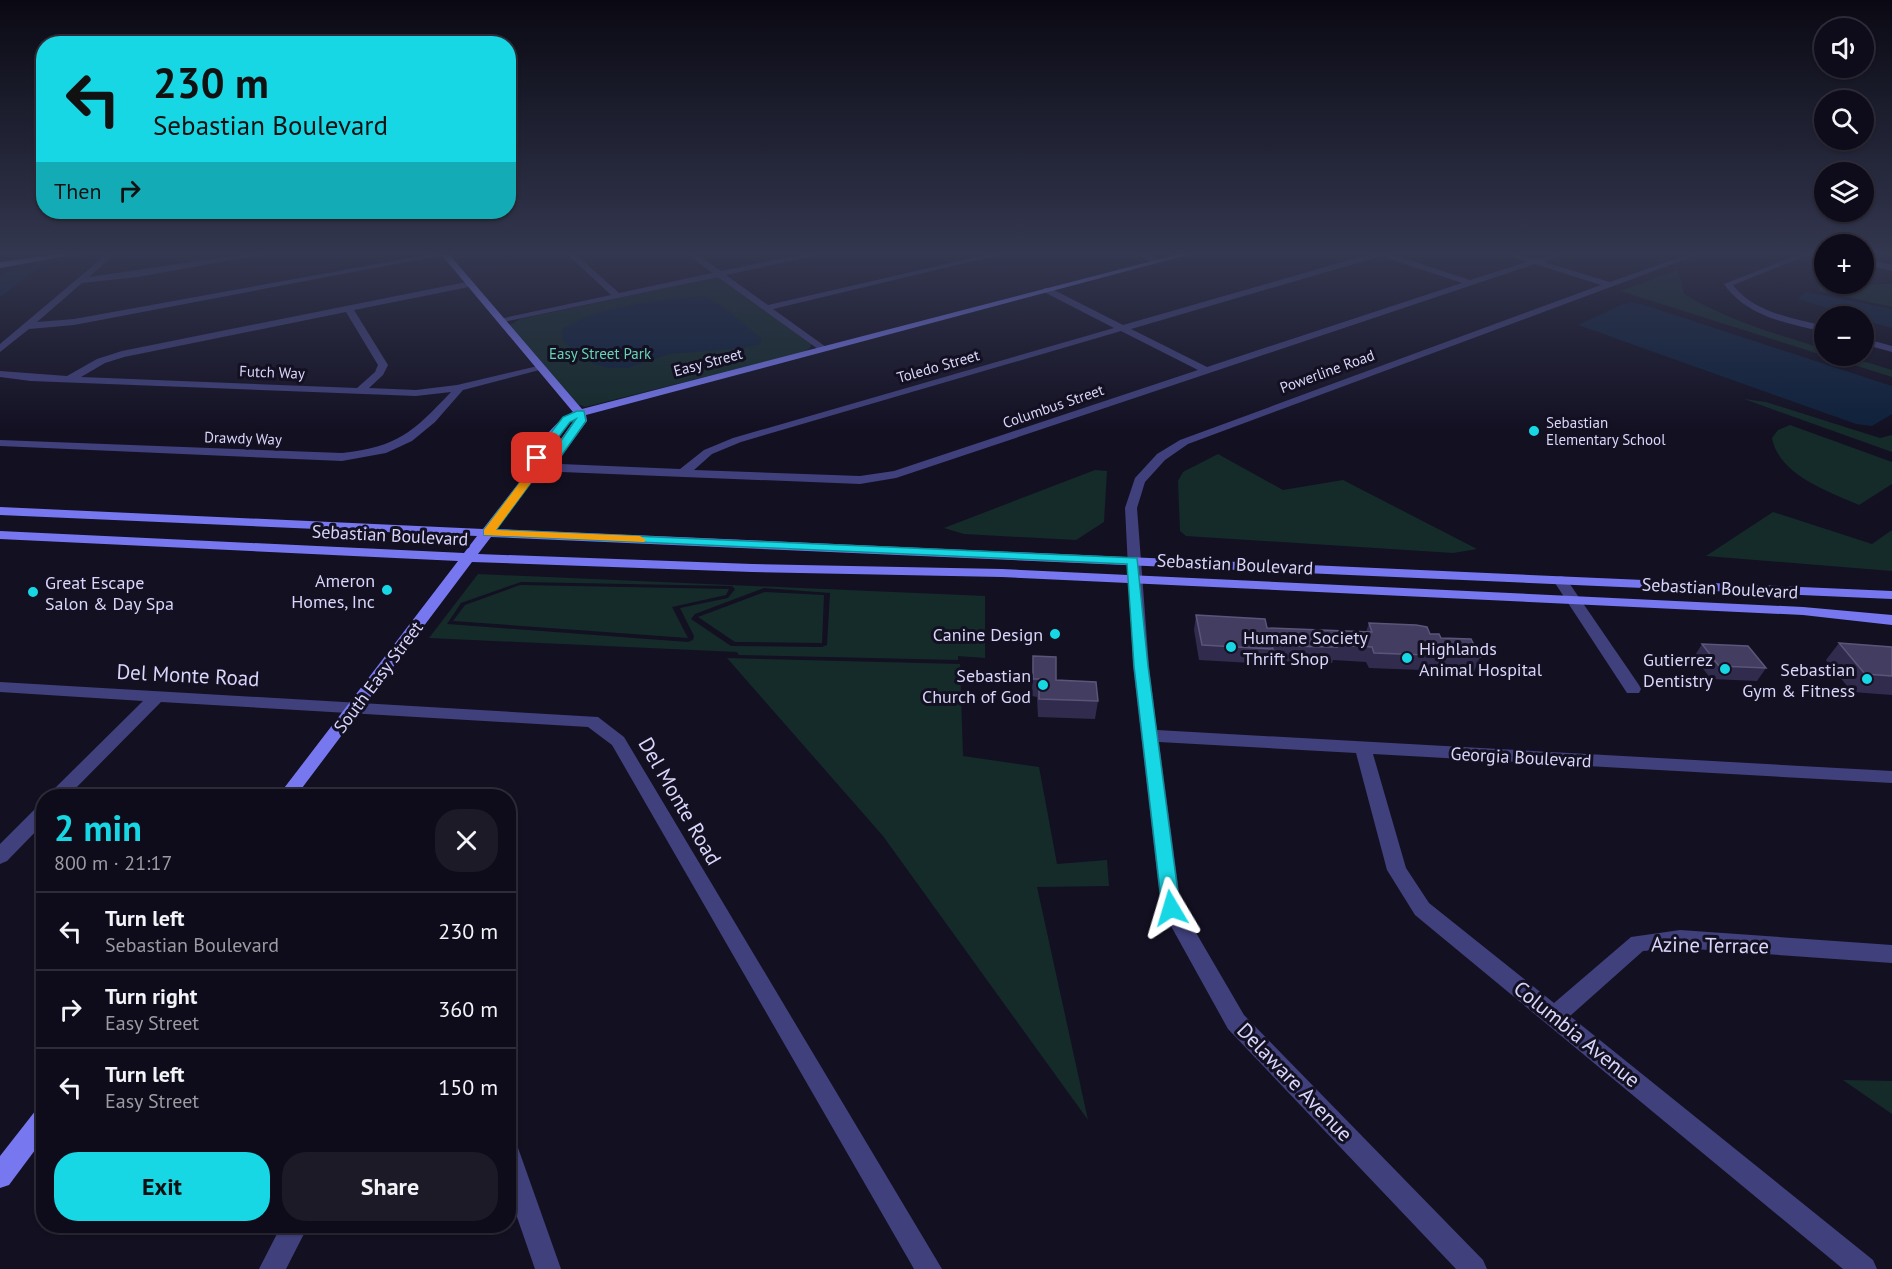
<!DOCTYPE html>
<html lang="en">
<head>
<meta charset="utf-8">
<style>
  :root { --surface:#0e0c1a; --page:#1c1a27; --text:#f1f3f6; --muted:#9b9ba2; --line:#2e2c39; --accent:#18d7e4 }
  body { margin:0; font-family:"PT Sans",sans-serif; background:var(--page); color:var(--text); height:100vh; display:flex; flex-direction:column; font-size:22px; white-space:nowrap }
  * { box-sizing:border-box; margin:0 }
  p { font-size:20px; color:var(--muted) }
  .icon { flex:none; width:33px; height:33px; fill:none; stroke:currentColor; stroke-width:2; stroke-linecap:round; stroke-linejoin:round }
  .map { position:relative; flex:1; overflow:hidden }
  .drawer { position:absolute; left:36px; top:789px; width:480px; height:444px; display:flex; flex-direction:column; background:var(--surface); border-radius:24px; box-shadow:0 2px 4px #0004,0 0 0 2px var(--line) }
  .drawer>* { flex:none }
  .banner { position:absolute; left:36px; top:36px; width:480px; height:183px; border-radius:24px; box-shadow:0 2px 4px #0004,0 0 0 2px var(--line); background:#18d7e4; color:#111; overflow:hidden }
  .tools { position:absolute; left:1814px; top:18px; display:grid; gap:12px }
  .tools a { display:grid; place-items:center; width:60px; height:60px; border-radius:50%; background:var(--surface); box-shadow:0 2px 4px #0004,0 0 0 2px var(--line); font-size:30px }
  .pin { position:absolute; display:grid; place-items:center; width:51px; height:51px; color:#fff; margin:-26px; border-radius:12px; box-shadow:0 3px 9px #0006 }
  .me { position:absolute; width:66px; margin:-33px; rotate:353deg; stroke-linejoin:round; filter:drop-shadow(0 0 4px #0008) }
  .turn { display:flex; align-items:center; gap:21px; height:126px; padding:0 18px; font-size:27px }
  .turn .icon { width:78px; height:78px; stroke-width:2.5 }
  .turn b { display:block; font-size:42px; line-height:51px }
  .then { display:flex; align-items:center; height:57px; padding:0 18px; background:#0003; gap:12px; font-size:22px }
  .round { display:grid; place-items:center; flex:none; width:63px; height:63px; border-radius:24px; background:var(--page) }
  .overview { display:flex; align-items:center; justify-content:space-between; height:102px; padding:0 18px }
  h1 { font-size:36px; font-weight:700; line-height:45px; color:var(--accent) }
  .button { display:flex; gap:12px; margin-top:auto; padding:12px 18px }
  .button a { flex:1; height:69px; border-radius:24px; background:var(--accent); color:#111; font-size:24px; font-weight:700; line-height:69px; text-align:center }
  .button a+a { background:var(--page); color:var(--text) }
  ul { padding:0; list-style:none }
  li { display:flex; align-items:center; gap:18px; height:78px; padding:0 18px; border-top:2px solid var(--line) }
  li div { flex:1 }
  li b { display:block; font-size:22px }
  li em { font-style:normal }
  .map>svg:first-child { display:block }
</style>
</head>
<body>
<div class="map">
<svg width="1892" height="1269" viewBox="0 0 1892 1269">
  <rect width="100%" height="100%" fill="#131022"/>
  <g fill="#142b2a" fill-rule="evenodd">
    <path d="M1678 270 1684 294C1727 320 1776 334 1824 349V356H1846L1892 370V377L1620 291Z"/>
    <polygon points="716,277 722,278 811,344 810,348 804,352 585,407 578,404 510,325 520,319"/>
    <polygon points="1892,284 1892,307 1819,291 1819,286"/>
    <polygon points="1744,399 1766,402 1880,438 1892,435 1892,452"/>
    <path d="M1790 425 1892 462V484L1859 505C1828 491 1779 475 1772 438L1778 430Z"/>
    <polygon points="1218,454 1283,490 1343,480 1477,549 1453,553 1186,536 1180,531 1178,481 1183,472"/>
    <polygon points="1095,470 1107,471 1104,522 1076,540 964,534 944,528"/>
    <polygon points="1773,512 1872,544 1892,530 1892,571 1706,556"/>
    <path d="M478 574 985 596V658L958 656V660L739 655 737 652 429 638ZM521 582 732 586 735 589 728 598 680 608 694 636 693 640 688 642 447 624 461 603ZM764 588 830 593 827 645 822 647 731 646 691 619 695 614Z"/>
    <polygon points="520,585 729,589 726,595 672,607 688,638 453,621 465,605"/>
    <polygon points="765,592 824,595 822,643 735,642 698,617"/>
    <polygon points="727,658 960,664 963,756 1039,767 1057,864 1107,860 1109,886 1037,887 1088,1120 883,836"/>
    <polygon points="1843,1080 1892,1081 1892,1114"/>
  </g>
  <g fill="#0f213c">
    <polygon points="44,260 47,262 0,297 0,277 14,268"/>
    <polygon points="1806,292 1892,309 1892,328 1863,320 1863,316 1852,316 1798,299"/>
    <path d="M705 296 726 309 762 339 760 344 744 348 670 354 627 368H608L583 360 563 340 562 330C592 307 667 298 705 296Z"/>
    <polygon points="1631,303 1641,304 1892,386 1892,414 1872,426 1856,424 1578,325 1623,304"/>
  </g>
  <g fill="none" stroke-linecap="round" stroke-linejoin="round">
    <g fill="#40407c" fill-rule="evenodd">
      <polygon points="108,253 116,253 89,277 254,253 270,253 138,277 82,283 37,322 74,319 438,253 448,254 74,325 29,329 0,352 0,344"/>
      <polygon points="566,253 574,253 619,293 712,273 686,253 695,253 721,271 808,253 821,253 817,255 726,275 768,305 994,253 1007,253 773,309 826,347 827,349 822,352 718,277 499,323 499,319 611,295"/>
      <polygon points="1133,253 1143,253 1162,261 1155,263"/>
      <path d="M1374 253H1388L1470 280 1527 262 1504 253C1515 253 1524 258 1535 259 1544 259 1554 253 1565 253L1544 262 1610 282 1692 253H1702L1188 444 1165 460 1145 482 1137 508 1149 666 1157 730 1892 771V783L1373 754 1406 868 1429 903 1554 1003 1631 937 1680 930 1892 945V963L1680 948 1643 951 1570 1016 1873 1260 1877 1269H1843L1415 915 1387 870 1356 753 1159 742 1181 907 1244 1015 1483 1260 1487 1269H1456L1228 1029 1161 908 1133 666 1125 508 1135 478 1157 454 1180 440 1601 285 1535 264 896 478 860 484 537 471 531 467 537 463 680 469 704 450 733 438 1114 328 1044 292V288H1050L1123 325ZM1381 256 1462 283 1207 367 1131 329ZM1121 331 1198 370 894 471 860 476 694 470 712 454 741 442Z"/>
      <path d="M1803 253H1813L1733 285C1754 313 1793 318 1824 326V332C1787 323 1747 317 1724 284Z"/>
      <polygon points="1863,258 1892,265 1892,271 1863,264"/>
      <path d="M471 281 475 284 474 286 354 310 388 365 383 375 369 388 416 390 457 385 542 365 547 368 463 390 435 422 412 441 386 453 342 461 0 446V440L342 453C398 447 413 432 451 392L416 396 31 381 0 377V371L67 376 97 359 122 351ZM346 312 378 365 375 372 357 388 81 377 105 363 124 357Z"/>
      <polygon points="1863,338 1892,346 1892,352 1863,344"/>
      <polygon points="1560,576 1565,577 1639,685 1641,689 1639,693 1627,693 1553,580"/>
      <polygon points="0,682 598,717 624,737 942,1269 914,1269 612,745 588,727 161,702 68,796 49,796 52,791 143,701 0,692"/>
      <polygon points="44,804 44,823 7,861 0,864 0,844 38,806"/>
      <polygon points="508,1142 517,1145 561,1269 535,1269 508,1191"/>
      <polygon points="281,1226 308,1226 286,1269 259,1269"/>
    </g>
    <g fill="#7778f0" fill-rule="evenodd">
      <polygon points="66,253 83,253 0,268 0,262"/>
      <path d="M440 253H448L582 409 1183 253H1195L586 415 587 421 557 462 541 470 497 529 1892 591V599L491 537 478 554 752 564 1002 569 1803 607 1892 615V625L1803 615 1002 577 752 572 472 562 296 796H278L458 561 0 539V531L464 553 477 536 0 515V507L483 529 531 467C531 450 558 418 573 412ZM575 419 549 456 543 459 570 421Z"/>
      <polygon points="44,1107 44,1138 9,1185 0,1188 0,1156 36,1110"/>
    </g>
  </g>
  <g fill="#312b4e">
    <polygon points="1196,615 1267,628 1366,632 1369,623 1430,634 1480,657 1474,672 1369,668 1366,662 1333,660 1332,663 1269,661 1269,664 1199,660 1194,630"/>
    <polygon points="1839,643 1892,647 1892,695 1852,692 1826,660"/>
    <polygon points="1702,644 1766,668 1757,681 1711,679 1694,657"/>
    <polygon points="1033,656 1056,680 1098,701 1095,719 1038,717 1037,697 1032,696"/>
  </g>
  <g fill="#433d61" stroke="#5a5579" stroke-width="1.5">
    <polygon points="1196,615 1265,619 1267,628 1372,632 1369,623 1416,625 1427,627 1430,634 1439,634 1441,638 1471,639 1480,657 1374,653 1372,647 1336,645 1337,647 1272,646 1273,649 1202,645"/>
    <polygon points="1839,643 1892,647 1892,676 1865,674"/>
    <polygon points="1702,644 1748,646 1766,668 1719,666"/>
    <polygon points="1033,656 1056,657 1056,680 1096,682 1098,701 1039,699 1039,679 1033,679"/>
  </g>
  <linearGradient id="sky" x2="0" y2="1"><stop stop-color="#0a0913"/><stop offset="0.59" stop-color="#33374f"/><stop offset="1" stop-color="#33374f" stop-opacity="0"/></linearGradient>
  <rect width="1892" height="430" fill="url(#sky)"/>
  <polygon fill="#18d7e4" stroke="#108c94" stroke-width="1.5" points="577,411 584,411 586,421 557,462 541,469 496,530 1137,558 1148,666 1180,908 1178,914 1171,916 1165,914 1162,908 1134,666 1127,564 484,535 484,530 533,465 550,457 576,419 570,422 541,460 533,460 533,456 563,417"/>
  <polygon fill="#f59e0b" points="545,460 550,463 541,469 496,530 640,536 646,540 644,542 484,535 484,530 533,465"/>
  <g fill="#18d7e4" stroke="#131022" stroke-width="2">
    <circle cx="1534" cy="431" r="6"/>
    <circle cx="387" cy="590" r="6"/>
    <circle cx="33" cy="592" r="6"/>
    <circle cx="1055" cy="634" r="6"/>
    <circle cx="1231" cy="647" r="6"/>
    <circle cx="1407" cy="658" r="6"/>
    <circle cx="1725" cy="669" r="6"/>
    <circle cx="1867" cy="679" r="6"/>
    <circle cx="1043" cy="685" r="6"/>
  </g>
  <g text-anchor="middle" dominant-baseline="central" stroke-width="6" stroke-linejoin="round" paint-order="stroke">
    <g font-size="15" fill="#69d3b5" stroke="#131022">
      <text x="600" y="353">Easy Street Park</text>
    </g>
    <g font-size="15" fill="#d9d6fb" stroke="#131022">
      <text transform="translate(708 362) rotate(-15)">Easy Street</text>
      <text transform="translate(938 366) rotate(-16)">Toledo Street</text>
      <text transform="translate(1327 371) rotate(-20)">Powerline Road</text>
      <text transform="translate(272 372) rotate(2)">Futch Way</text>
      <text transform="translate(1053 406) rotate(-19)">Columbus Street</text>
      <text transform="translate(243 438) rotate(2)">Drawdy Way</text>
    </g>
    <g font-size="15" fill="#d9d6fb" stroke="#131022" text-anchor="start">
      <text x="1546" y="422">Sebastian<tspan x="1546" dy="17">Elementary School</tspan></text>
    </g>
    <g font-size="18" fill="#d9d6fb" stroke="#131022">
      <text transform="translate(390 535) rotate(3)">Sebastian Boulevard</text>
      <text transform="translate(1235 564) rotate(3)">Sebastian Boulevard</text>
      <text transform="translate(1720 588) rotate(3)">Sebastian Boulevard</text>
      <text transform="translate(378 677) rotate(-53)">South Easy Street</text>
      <text transform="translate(1521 757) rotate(3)">Georgia Boulevard</text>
    </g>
    <g font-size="18" fill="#d9d6fb" stroke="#131022" text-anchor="end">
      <text x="375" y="580">Ameron<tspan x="375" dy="21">Homes, Inc</tspan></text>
      <text x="45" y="582" text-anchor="start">Great Escape<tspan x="45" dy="21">Salon &amp; Day Spa</tspan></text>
      <text x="1043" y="634">Canine Design</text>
      <text x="1243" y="637" text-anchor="start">Humane Society<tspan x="1243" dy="21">Thrift Shop</tspan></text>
      <text x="1419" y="648" text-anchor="start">Highlands<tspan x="1419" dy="21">Animal Hospital</tspan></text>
      <text x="1713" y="659">Gutierrez<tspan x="1713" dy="21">Dentistry</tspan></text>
      <text x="1855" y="669">Sebastian<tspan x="1855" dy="21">Gym &amp; Fitness</tspan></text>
      <text x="1031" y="675">Sebastian<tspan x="1031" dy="21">Church of God</tspan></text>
    </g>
    <g font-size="21" fill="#d9d6fb" stroke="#131022">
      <text transform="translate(188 675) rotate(3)">Del Monte Road</text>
      <text transform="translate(680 801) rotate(60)">Del Monte Road</text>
      <text transform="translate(1710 945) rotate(1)">Azine Terrace</text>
      <text transform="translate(1577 1034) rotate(39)">Columbia Avenue</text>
      <text transform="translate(1295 1082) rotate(46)">Delaware Avenue</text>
    </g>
  </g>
</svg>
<div class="tools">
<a><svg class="icon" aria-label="sound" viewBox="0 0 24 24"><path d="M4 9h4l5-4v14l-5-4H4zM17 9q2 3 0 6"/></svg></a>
<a><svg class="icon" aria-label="search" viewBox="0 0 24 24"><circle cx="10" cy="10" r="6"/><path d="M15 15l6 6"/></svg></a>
<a><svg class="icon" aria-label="layers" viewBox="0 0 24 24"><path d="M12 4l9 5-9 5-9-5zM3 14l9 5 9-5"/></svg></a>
<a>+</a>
<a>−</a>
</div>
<div class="pin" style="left:537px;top:458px;background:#d93025"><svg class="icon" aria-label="arrive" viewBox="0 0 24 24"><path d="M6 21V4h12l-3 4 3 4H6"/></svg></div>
<svg class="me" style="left:1171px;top:908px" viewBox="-20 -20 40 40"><path d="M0-17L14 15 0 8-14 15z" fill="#18d7e4" stroke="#fff" stroke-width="4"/></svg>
<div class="banner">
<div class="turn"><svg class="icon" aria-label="left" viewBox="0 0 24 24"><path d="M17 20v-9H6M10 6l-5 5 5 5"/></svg><div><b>230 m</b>Sebastian Boulevard</div></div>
<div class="then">Then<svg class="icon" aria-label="right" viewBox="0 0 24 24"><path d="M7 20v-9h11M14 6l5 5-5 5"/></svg></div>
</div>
<section class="drawer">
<div class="overview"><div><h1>2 min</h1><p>800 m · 21:17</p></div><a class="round"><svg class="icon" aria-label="close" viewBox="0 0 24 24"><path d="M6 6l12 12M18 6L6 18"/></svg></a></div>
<ul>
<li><svg class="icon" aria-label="left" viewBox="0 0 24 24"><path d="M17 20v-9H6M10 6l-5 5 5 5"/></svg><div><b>Turn left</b><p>Sebastian Boulevard</p></div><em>230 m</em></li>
<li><svg class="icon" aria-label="right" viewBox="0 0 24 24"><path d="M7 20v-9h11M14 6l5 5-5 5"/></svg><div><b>Turn right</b><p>Easy Street</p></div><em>360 m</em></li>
<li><svg class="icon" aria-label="left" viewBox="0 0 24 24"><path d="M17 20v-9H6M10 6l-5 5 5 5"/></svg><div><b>Turn left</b><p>Easy Street</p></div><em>150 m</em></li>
</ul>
<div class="button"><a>Exit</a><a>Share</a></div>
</section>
</div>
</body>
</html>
